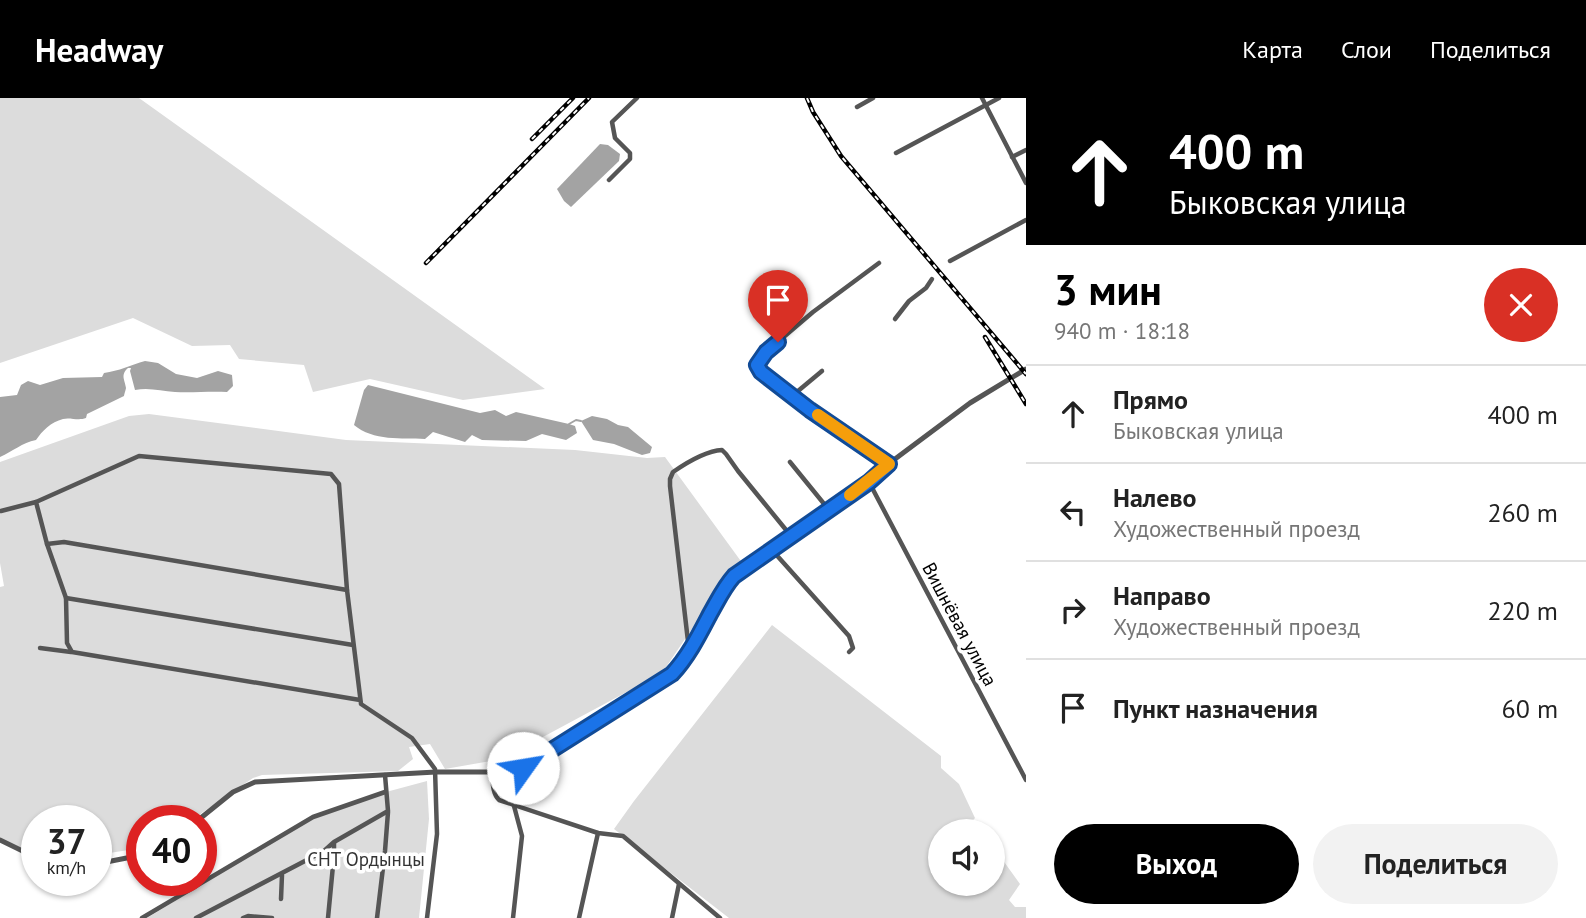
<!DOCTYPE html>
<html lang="ru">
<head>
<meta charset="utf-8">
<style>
  :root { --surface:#fff; --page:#f2f2f2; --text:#222; --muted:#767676; --line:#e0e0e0; --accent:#000 }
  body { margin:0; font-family:"PT Sans",sans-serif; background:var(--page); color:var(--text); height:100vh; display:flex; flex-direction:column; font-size:26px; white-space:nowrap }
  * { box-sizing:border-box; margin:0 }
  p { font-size:23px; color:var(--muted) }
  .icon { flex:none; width:38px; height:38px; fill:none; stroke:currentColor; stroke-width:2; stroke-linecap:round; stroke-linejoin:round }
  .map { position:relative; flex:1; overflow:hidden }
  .drawer { display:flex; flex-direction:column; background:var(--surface); width:560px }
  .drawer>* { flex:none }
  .guide { background:#000; color:#fff; overflow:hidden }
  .buttons { position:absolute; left:928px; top:721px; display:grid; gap:14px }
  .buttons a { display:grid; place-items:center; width:77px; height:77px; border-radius:50%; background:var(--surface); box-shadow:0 2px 5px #0004; font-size:35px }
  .speed { position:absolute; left:21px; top:707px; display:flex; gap:14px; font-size:35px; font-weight:700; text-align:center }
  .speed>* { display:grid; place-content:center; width:91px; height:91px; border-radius:50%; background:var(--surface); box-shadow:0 2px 5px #0004; line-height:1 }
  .speed small { font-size:18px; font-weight:400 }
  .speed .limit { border:10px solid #d22; background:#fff; color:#111 }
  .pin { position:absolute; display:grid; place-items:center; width:60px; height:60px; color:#fff; margin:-72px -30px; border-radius:50% 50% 50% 0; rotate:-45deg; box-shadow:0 0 7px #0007 }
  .pin .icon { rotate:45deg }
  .me { position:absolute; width:77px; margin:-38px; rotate:58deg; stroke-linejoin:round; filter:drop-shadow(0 0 5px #0008) }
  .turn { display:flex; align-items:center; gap:24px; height:147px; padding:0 28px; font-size:32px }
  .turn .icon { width:91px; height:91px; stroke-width:2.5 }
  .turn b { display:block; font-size:49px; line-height:60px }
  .round { display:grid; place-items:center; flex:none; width:74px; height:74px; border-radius:37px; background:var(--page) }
  .head { display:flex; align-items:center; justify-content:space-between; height:119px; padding:0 28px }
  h1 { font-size:42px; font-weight:700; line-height:52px; color:var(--accent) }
  .button { display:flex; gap:14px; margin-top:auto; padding:14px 28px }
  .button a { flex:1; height:80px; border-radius:42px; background:var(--accent); color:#fff; font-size:28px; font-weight:700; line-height:80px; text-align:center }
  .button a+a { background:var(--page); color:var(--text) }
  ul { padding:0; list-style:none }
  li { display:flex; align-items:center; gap:21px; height:98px; padding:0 28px; border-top:2px solid var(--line) }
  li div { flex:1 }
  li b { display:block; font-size:26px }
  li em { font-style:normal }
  header { display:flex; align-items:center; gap:42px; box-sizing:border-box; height:98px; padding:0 35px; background:var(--accent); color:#fff }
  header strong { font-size:33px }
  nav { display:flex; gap:38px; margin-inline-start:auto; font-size:24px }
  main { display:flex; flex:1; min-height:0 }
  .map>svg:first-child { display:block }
</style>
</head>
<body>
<header>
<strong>Headway</strong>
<nav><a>Карта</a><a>Слои</a><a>Поделиться</a></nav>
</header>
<main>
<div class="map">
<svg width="1026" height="820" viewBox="0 0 1026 820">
  <rect width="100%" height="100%" fill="#fff"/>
  <g fill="#dcdcdc">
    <polygon points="0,0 139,0 545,291 463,302 370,281 313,294 304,267 239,261 230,247 192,248 133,220 0,265"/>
    <polygon points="149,316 346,342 575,352 647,360 665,359 743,466 729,476 662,575 502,661 445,671 430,646 409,649 413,661 398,673 262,677 253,680 190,723 142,723 142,750 96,757 96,723 37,723 37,756 0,741 0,489 4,488 0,465 0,364 129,318"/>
    <polygon points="772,527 941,658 941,670 959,686 975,720 964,733 940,733 940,763 935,769 940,773 940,786 992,786 992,747 1020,786 1009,802 1015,809 1026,809 1026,820 729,820 614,731 634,703"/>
    <polygon points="427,683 429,721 419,820 147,820 304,725 360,701"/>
  </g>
  <g fill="#a3a3a3">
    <polygon points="600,46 608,47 620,56 619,63 571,109 564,103 557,91"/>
    <path d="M145 263 158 265 176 276 197 280 218 273 232 277 233 288 227 294C209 293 192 295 175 294 161 293 149 289 135 292L130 273 131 270H128C120 277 125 282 126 290 126 291 124 297 124 298L87 316 86 320C78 323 70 319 63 321 51 324 42 333 36 342 22 345 13 353 0 359V299L17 297 21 287 28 283 40 287 63 280 102 279 104 275C119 273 131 267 145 263Z"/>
    <path d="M368 287 480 315 495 312 506 318 516 314 569 326 575 328 577 335 566 342 542 336 526 343 482 342 472 337 465 344 433 334 425 341C402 340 373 343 354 327L364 292Z"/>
    <polygon points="592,318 607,321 618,327 628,329 652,349 650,355 642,357 614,346 593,342 581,323"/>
  </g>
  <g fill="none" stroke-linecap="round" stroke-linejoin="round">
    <polyline stroke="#a3a3a3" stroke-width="2" points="569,326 576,322 581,323"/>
    <g stroke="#555" stroke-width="4.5">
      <polyline points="982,0 1026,85"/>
      <polyline points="857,9 873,0"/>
      <polyline points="896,55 999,0"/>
      <polyline points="1012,59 1026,52"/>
      <polyline points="609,82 630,61 630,55 615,40 612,24 637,0"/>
      <polyline points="950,163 1026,122"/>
      <polyline points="879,165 813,214 766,254 757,267 761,274 810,312 889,366"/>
      <polyline points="895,221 909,203 926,190 932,181"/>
      <polyline points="792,298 822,273"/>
      <polyline points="790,364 829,412"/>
      <polyline points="869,384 1026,682"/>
      <polyline points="1,413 36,404"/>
      <polyline points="47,446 64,444 347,492"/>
      <polyline points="772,452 849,538 853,550 849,554"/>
      <polyline points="66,500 353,547"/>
      <polyline points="40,550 71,554"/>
      <path d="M689 552 670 388V381L673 374C686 365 705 353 722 352L726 356 738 373 791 438"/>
      <polyline points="360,602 72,554 67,545 66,500 47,446 36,404 139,358 331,376 339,386 347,492 361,606 412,640 435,671 437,736 427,820"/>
      <path d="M492 674C493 684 492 695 499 702L598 735 623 738 720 820"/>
      <polyline points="281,801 282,777"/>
      <polyline points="142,820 313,719 385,694"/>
      <polyline points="196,820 324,753 334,744 388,713 385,677"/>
      <polyline points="243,820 248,818 272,820"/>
      <polyline points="328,820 334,757 334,745"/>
      <polyline points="377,820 385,753 388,714"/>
      <polyline points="513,820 522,738 514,708"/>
      <polyline points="579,820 598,735"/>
      <polyline points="672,820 679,786"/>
    </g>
    <g stroke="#555" stroke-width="5">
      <path d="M197 723 233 694 255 684 436 674H508L523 670 672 576C688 559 699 537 710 516 718 502 724 489 734 478L869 384 895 361 970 305 1026 271"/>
      <polyline points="0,742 37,760"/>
      <polyline points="96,766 142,757"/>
    </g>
    <g stroke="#000" stroke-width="4.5">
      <g id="rail">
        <polyline points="807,0 813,14 841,58 1026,276"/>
        <polyline points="532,41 573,0"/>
        <polyline points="426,165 589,0"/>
        <polyline points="985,239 1026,306"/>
      </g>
    </g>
    <use href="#rail" stroke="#fff" stroke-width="2" stroke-dasharray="5" stroke-linecap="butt"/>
  </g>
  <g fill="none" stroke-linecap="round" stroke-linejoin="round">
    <g stroke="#114b97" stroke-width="18">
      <path id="route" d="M523 670 672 576C688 559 699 537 710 516 718 502 724 489 734 478L869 384 889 366 810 312 761 274 757 267 766 254 778 244"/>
    </g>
    <use href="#route" stroke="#1a73e8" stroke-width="12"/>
    <polyline stroke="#f59e0b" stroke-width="12" points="818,317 889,366 850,397"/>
  </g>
  <g text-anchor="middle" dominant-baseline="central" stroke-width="7" stroke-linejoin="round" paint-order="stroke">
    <g font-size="19" fill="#000" stroke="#fff">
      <text transform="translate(960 526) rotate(62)">Вишнёвая улица</text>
    </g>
    <g font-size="19" fill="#333" stroke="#fff">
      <text x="366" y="761">СНТ Ордынцы</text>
    </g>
  </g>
</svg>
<div class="buttons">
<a><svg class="icon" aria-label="sound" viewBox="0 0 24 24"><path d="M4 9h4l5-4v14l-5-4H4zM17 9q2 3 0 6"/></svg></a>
</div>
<div class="speed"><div>37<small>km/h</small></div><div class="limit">40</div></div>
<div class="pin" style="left:778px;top:244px;background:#d93025"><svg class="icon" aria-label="arrive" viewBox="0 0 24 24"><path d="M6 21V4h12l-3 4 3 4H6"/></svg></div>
<svg class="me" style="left:523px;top:670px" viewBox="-20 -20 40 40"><circle r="19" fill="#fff"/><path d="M0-13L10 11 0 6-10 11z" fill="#1a73e8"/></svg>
</div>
<section class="drawer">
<div class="guide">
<div class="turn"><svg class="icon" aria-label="ahead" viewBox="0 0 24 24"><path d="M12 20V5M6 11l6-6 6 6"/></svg><div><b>400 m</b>Быковская улица</div></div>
</div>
<div class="head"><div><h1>3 мин</h1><p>940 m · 18:18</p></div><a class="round" style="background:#d93025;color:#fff"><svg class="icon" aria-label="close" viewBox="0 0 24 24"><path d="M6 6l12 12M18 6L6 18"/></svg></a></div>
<ul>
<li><svg class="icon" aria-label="ahead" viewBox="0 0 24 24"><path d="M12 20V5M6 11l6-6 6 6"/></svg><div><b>Прямо</b><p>Быковская улица</p></div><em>400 m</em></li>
<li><svg class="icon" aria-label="left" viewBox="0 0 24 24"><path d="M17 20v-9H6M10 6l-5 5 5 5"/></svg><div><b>Налево</b><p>Художественный проезд</p></div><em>260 m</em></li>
<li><svg class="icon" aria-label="right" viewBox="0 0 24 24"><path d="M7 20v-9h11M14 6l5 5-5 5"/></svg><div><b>Направо</b><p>Художественный проезд</p></div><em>220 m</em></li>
<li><svg class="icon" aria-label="arrive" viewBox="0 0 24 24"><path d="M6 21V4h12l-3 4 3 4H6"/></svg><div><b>Пункт назначения</b></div><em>60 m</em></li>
</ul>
<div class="button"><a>Выход</a><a>Поделиться</a></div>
</section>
</main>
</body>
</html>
